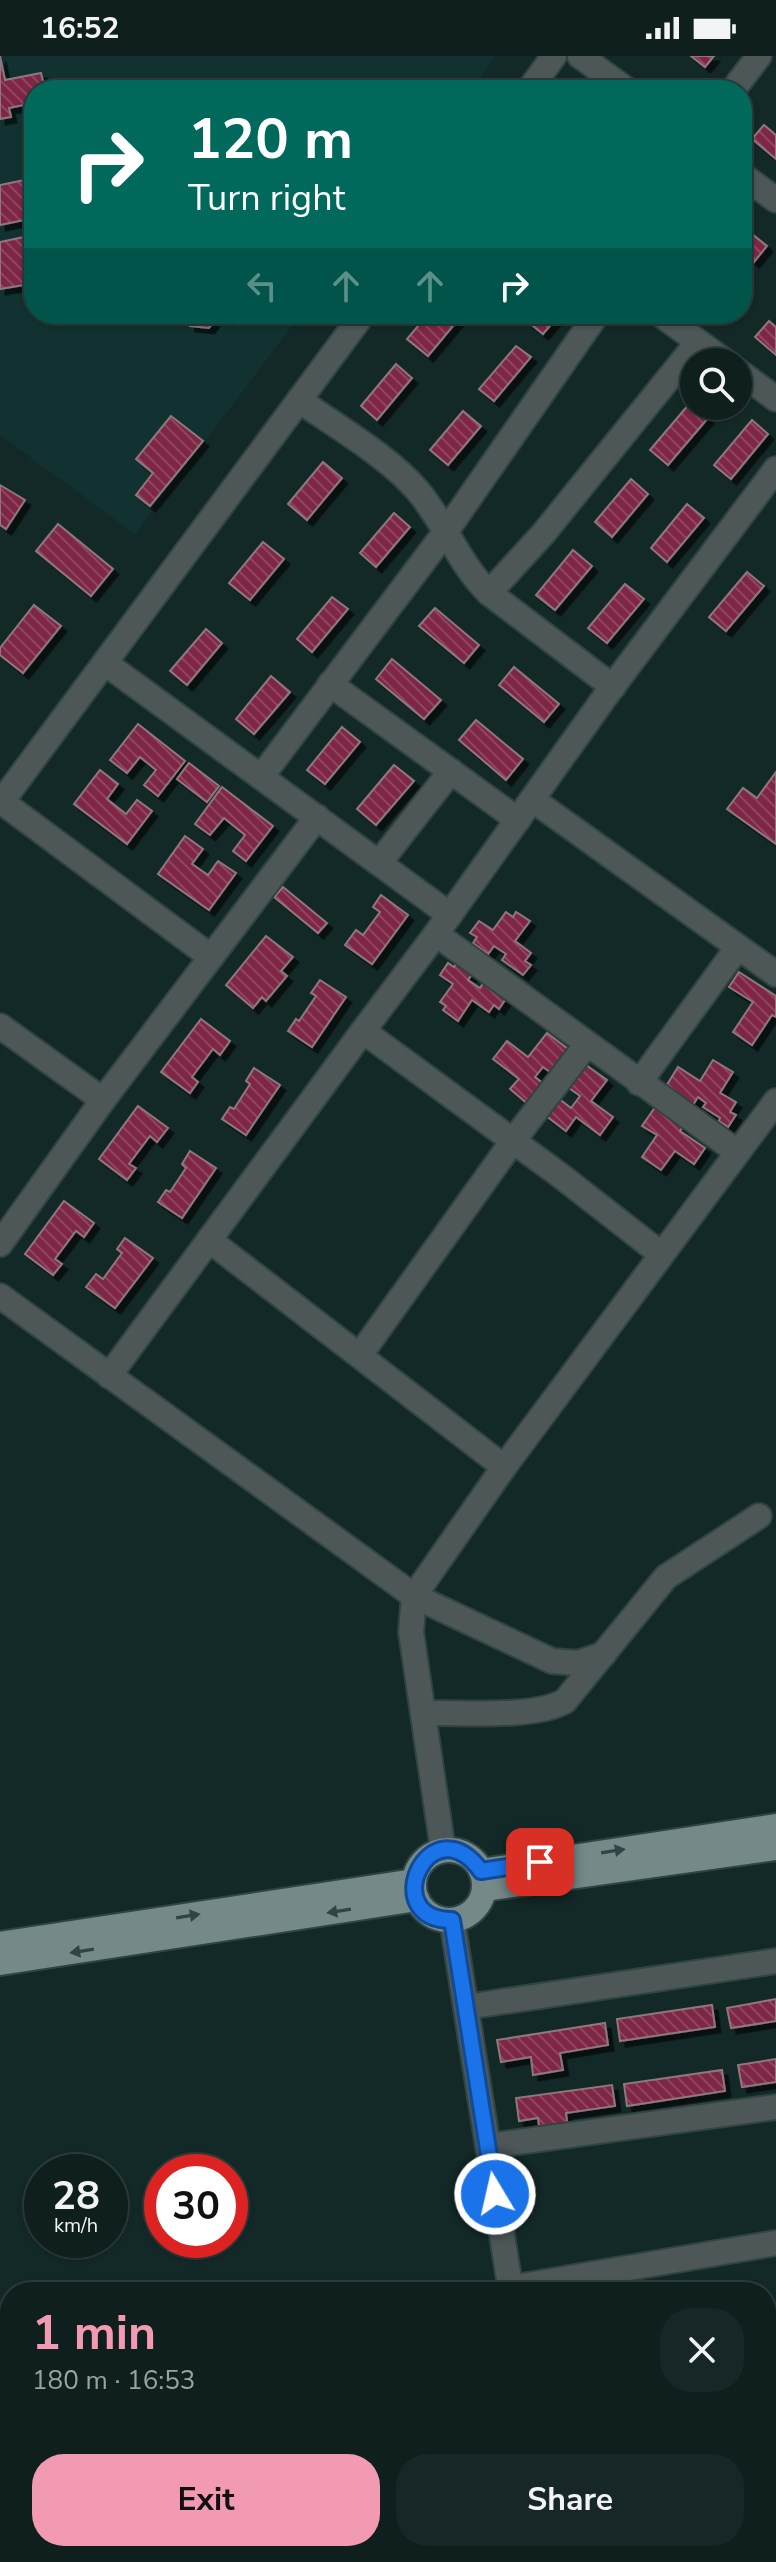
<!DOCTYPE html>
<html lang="en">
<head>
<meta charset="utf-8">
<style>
  :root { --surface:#0e1f1e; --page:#172727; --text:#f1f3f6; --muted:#9ba2a4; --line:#2e3d3c; --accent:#f19ab1 }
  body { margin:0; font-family:"Nunito Sans",sans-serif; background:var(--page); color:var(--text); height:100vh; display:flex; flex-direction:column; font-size:30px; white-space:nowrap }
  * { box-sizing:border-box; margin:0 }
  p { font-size:26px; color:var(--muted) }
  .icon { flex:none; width:44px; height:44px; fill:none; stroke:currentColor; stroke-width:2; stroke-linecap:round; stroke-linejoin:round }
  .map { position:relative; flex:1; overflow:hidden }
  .sheet { position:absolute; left:0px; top:2226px; width:776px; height:280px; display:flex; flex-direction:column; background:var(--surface); border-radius:32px 32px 0 0; box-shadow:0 2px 6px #0004,0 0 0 2px var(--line) }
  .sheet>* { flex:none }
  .top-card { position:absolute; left:24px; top:24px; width:728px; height:244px; border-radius:32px; box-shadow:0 2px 6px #0004,0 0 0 2px var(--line); background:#00695c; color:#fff; overflow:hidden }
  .controls { position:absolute; left:680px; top:292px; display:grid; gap:16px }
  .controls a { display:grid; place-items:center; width:72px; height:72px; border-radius:50%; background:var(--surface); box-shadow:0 2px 6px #0004,0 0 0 2px var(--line); font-size:40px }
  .speed { position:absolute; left:24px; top:2098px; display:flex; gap:16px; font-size:40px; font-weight:700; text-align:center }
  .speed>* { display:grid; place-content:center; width:104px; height:104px; border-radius:50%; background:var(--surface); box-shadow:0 2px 6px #0004,0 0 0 2px var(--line); line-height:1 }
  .speed small { font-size:20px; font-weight:400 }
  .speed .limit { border:12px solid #d22; background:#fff; color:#111 }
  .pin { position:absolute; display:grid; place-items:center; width:68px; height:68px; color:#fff; margin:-34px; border-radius:16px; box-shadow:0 4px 12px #0006 }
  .me { position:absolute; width:88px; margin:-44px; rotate:351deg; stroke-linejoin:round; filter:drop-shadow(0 0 6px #0008) }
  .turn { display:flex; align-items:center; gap:28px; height:168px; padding:0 32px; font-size:36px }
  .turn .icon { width:104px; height:104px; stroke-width:2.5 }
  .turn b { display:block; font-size:56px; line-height:68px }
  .lanes { display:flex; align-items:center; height:76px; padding:0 32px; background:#0003; justify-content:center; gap:40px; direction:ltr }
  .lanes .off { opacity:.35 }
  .round { display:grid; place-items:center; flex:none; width:84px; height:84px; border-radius:32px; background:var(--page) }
  .summary { display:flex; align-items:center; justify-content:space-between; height:136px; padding:0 32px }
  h1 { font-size:48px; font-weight:700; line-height:60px; color:var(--accent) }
  .action { display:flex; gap:16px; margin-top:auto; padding:16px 32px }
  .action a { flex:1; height:92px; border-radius:32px; background:var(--accent); color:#111; font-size:32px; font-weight:700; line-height:92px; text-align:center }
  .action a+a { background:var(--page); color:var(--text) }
  .status { display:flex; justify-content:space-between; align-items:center; height:56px; padding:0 40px; background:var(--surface); direction:ltr }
  .status svg { height:22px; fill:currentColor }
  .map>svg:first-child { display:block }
</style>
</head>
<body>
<div class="status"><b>16:52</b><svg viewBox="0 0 49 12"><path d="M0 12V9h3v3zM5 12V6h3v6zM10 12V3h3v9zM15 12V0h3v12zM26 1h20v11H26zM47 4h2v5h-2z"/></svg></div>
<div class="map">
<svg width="776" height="2506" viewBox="0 0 776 2506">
  <defs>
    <pattern id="building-back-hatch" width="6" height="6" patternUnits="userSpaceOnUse" patternTransform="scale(2)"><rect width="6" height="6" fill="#7e2545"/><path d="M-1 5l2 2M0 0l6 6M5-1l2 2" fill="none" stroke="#904560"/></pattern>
    <filter id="shadow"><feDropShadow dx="5.5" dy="5.5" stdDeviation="0" flood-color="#0009"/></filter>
  </defs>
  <rect width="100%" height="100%" fill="#132928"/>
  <polygon fill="#113230" points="0,0 496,0 471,34 34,34 34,258 301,258 135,478 0,379"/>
  <g fill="url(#building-back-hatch)" stroke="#8e787d" stroke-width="2" filter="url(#shadow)">
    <polygon points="0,0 5,24 41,17 45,34 34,34 34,47 9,52 11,61 0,63"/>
    <polygon points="691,0 714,0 705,11"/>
    <polygon points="764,69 776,79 776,103 752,83"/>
    <polygon points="34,122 34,162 0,169 0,129"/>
    <polygon points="742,170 767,190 754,206 742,196"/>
    <polygon points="24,181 26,191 34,190 34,210 27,212 30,228 0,233 0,186"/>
    <polygon points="187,258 234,258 230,264 216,262 209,272 190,270"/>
    <polygon points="428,258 463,258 428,300 407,283"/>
    <polygon points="533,258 560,258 543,278 527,265"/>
    <polygon points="769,265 776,271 776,299 755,281"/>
    <polygon points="516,290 531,301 494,345 479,333"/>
    <polygon points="396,308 412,322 377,364 361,350"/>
    <polygon points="690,347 708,362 668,409 650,394"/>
    <polygon points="463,355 481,370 448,409 430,394"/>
    <polygon points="171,360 203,385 150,450 136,439 153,417 136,403"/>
    <polygon points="752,364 768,378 731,423 714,409"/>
    <polygon points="323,406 342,422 307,464 288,448"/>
    <polygon points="631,423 648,438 612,481 595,466"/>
    <polygon points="0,429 25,444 6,473 0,469"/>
    <polygon points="687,448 704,462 667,506 651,492"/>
    <polygon points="394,457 410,471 376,511 360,497"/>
    <polygon points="58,468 113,513 91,540 36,495"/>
    <polygon points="263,486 284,503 250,544 229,527"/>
    <polygon points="573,494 592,510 555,554 536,539"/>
    <polygon points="747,516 764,530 726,575 709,561"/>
    <polygon points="625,528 644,543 607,587 588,572"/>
    <polygon points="332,541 348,553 312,596 297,583"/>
    <polygon points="34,549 61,570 23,617 0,599 0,592"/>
    <polygon points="435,552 479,589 464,607 419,570"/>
    <polygon points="206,573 222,587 187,629 170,615"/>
    <polygon points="392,603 441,644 424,663 376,623"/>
    <polygon points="514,611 559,648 544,666 499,629"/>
    <polygon points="271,620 290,636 254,678 236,663"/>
    <polygon points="476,664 523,703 506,724 459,684"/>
    <polygon points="138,668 185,705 158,740 144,729 156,714 140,701 127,717 110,704"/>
    <polygon points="342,671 360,686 325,728 307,714"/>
    <polygon points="189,707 219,730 207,746 177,723"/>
    <polygon points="394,709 414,725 376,769 357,753"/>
    <polygon points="100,714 118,728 107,743 126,758 137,744 152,755 127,788 74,748"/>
    <polygon points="776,716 776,788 727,753 743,732 757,742"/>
    <polygon points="222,731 273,770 246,805 233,795 245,779 224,762 210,779 195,768"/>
    <polygon points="185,780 203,793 192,808 208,819 218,805 236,817 209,854 158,818"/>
    <polygon points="283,831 327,867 318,877 274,841"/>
    <polygon points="381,839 408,859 372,908 345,889 356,874 363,879 380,856 373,851"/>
    <polygon points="506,856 513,861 516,856 530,865 515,885 531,897 525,905 531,909 523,919 502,904 506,898 494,890 488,898 473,887 477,881 470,877 479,865 493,874"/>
    <polygon points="266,880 293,901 281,915 287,920 266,945 262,941 253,952 226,929"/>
    <polygon points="457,906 473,917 468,924 480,932 484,926 507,941 499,953 494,949 489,956 472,944 458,965 443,954 446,950 440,946 453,928 440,919 448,907 454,911"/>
    <polygon points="739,916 776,940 776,961 772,959 752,989 733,976 753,946 729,931"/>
    <polygon points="320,924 346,941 312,991 288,975 296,963 299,965 316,940 311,937"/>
    <polygon points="201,963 230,985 220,999 213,993 192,1021 198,1026 190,1037 161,1016"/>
    <polygon points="547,977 568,993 550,1016 543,1011 535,1021 545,1029 529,1049 510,1033 519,1023 493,1003 507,985 528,1001"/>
    <polygon points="713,1004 733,1016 720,1037 736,1046 730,1056 736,1059 728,1071 719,1065 720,1062 703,1051 706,1047 698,1041 693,1049 665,1032 678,1011 700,1025"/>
    <polygon points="586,1009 607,1024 591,1045 613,1061 600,1079 576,1061 566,1075 545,1059 558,1042 571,1052 580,1040 569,1032"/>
    <polygon points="254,1012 280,1029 246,1079 222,1063 230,1051 234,1053 250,1028 246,1025"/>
    <polygon points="138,1050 168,1072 157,1086 150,1080 129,1108 136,1112 127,1124 99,1103"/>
    <polygon points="656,1050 684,1069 680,1075 705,1092 694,1108 675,1095 661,1114 642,1101 657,1079 642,1070"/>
    <polygon points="190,1095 216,1112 182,1162 158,1146 166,1134 170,1136 186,1112 182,1108"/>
    <polygon points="64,1145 94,1167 84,1181 76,1175 55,1203 62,1208 53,1219 25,1198"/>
    <polygon points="125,1182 153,1202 115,1252 86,1231 96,1218 103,1223 122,1197 117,1193"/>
    <polygon points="776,1943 776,1965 731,1972 727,1952"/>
    <polygon points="712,1949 715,1971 620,1985 617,1963"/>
    <polygon points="605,1967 608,1989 560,1997 563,2014 533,2019 531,2001 501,2006 497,1984"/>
    <polygon points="776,2003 776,2026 742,2031 738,2009"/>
    <polygon points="722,2014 725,2035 627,2050 624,2028"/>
    <polygon points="612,2029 615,2050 566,2057 568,2073 540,2077 538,2062 519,2065 516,2042"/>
  </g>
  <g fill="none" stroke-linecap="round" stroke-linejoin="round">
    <g stroke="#2f4443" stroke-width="28">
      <g id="minor">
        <polyline points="580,0 627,34"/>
        <polyline points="529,34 554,0"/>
        <polyline points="733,34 759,0"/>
        <polyline points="742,119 776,144"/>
        <polyline points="660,258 726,306"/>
        <polyline points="738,315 776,343"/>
        <path d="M299 344C337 371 388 400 418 435 445 467 459 508 489 537L543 478 698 286"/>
        <polyline points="489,537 613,631"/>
        <polyline points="105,607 450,859"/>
        <polyline points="330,628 518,764"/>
        <polyline points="261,721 447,474 597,258"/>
        <polyline points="533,744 776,918"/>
        <polyline points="2,746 211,901"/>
        <polyline points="0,748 363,258"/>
        <polyline points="379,807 451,715"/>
        <polyline points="436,878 363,975 561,1120 661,1198"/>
        <polyline points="0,970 103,1044"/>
        <polyline points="639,1027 738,891"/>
        <polyline points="736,1095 436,878 610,634 776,413"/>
        <polyline points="209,1184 504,1411"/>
        <polyline points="0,1188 103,1044 317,761"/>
        <polyline points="0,1240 414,1540 552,1605 578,1607 604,1598"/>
        <polyline points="360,1299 513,1085 587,988"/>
        <polyline points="109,1320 363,975"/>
        <path d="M423 1657C460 1656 534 1663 565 1645L666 1521 759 1460"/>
        <polyline points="443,1794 411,1576 414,1540 504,1411 776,1045"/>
        <polyline points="452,1864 511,2236"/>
        <polyline points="466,1951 776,1905"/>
        <polyline points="488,2090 776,2051"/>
        <polyline points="510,2232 776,2187"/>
        <polyline points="766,2327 776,2326"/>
        <polyline points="766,2464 776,2463"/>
        <polyline points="551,2496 553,2506"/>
      </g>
    </g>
    <g stroke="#2f4443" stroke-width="28">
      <g id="major">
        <circle cx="449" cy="1829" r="35"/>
        <polyline points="481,1815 776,1770"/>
        <polyline points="484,1833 776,1792"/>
        <polyline points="0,1888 414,1825"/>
        <polyline points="0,1907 417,1843"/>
      </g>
    </g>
    <use href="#minor" stroke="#4d5757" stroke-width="24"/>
    <use href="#major" stroke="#758988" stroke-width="24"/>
  </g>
  <defs><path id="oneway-solid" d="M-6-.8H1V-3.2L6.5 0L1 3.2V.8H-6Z" transform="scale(2)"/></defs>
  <g fill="#2f4444">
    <use href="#oneway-solid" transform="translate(613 1795) rotate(-9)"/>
    <use href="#oneway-solid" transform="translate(339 1855) rotate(171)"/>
    <use href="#oneway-solid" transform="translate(188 1860) rotate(-9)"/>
    <use href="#oneway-solid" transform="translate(82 1895) rotate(171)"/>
  </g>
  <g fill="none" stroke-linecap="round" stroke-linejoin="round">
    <g stroke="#114b97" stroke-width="20">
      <path id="route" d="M495 2138 452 1864C376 1864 430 1746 481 1815L540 1806"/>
    </g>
    <use href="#route" stroke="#1a73e8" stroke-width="14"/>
  </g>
</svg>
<div class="controls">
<a><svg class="icon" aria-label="search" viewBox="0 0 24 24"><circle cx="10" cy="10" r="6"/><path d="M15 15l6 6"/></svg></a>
</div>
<div class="speed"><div>28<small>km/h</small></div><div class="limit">30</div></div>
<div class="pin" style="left:540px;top:1806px;background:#d93025"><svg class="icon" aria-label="arrive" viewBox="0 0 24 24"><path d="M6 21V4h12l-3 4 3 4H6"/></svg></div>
<svg class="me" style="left:495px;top:2138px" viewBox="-20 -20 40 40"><circle r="17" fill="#1a73e8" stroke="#fff" stroke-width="3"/><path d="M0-11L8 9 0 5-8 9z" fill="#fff"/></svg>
<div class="top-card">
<div class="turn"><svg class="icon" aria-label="right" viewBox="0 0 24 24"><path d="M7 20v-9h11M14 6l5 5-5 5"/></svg><div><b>120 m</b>Turn right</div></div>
<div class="lanes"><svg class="icon off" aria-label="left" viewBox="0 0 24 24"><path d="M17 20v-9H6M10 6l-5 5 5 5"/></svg><svg class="icon off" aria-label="ahead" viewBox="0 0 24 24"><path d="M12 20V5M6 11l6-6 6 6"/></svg><svg class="icon off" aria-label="ahead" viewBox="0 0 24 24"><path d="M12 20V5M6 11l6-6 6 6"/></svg><svg class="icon" aria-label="right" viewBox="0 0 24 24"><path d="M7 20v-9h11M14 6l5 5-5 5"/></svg></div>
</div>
<section class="sheet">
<div class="summary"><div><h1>1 min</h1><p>180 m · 16:53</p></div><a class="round"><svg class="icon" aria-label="close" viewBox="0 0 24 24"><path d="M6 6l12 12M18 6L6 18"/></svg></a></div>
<div class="action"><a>Exit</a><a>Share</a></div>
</section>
</div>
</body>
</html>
